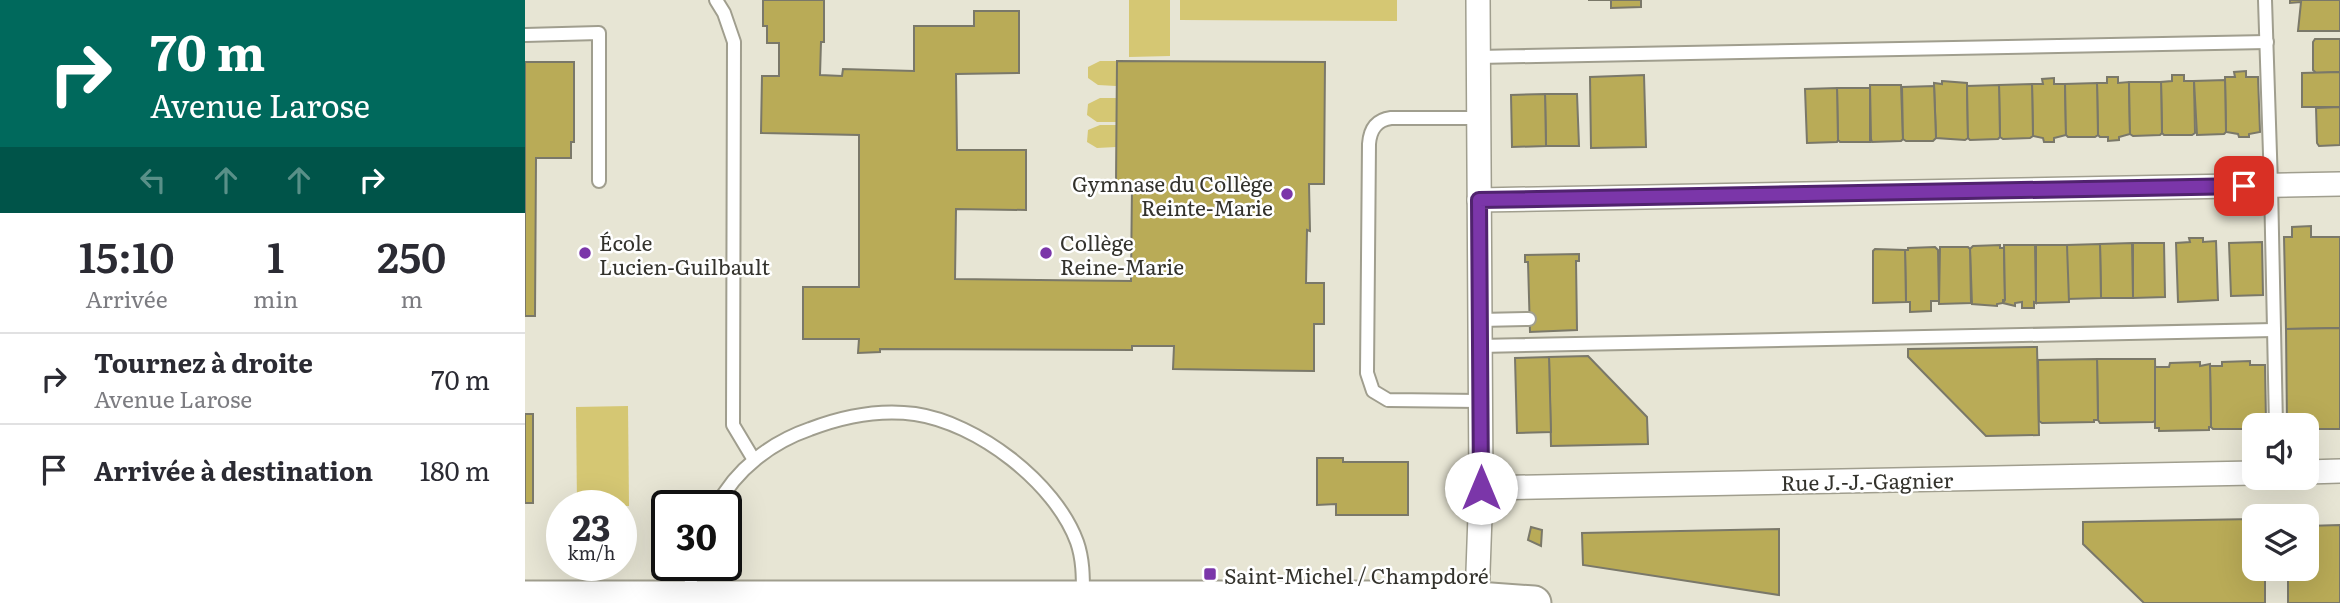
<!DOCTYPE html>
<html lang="fr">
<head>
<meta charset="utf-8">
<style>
  :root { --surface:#fff; --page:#f2f2f3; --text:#2b2b33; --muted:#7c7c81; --line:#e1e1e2 }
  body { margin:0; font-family:Literata,serif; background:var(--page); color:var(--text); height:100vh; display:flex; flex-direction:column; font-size:26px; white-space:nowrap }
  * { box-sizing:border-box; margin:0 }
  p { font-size:23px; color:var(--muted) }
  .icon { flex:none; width:38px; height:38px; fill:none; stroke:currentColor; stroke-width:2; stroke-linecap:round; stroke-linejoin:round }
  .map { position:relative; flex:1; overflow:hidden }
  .sheet { display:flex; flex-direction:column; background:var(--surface); width:525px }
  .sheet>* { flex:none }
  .top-card { background:#00695c; color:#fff; overflow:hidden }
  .controls { position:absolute; left:1717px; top:413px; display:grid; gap:14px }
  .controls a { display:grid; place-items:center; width:77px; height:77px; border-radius:14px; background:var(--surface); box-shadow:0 7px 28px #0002; font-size:35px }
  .speed { position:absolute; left:21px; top:490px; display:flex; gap:14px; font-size:35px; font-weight:700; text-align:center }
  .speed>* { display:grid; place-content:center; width:91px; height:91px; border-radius:50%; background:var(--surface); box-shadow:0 7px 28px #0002; line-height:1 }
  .speed small { font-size:18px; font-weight:400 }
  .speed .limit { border:4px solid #111; border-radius:10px; background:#fff; color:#111 }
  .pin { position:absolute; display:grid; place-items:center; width:60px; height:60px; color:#fff; margin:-30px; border-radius:14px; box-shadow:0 4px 10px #0006 }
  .me { position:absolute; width:77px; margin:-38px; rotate:0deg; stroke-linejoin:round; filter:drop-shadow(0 0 5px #0008) }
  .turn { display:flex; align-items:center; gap:24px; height:147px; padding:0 35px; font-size:32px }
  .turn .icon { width:91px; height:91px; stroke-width:2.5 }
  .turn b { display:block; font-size:49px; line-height:60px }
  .lanes { display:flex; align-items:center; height:66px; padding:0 35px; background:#0003; justify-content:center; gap:35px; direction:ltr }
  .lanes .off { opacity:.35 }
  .eta { display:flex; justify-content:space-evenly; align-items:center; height:119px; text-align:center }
  .eta b { font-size:42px; font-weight:600; line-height:49px }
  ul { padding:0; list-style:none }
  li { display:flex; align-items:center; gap:21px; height:91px; padding:0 35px; border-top:2px solid var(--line) }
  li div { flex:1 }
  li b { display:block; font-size:26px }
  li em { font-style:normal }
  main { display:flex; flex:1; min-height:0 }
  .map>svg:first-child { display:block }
</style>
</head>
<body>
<main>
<section class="sheet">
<div class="top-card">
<div class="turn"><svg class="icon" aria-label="right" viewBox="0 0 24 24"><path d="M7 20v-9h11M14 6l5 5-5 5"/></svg><div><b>70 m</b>Avenue Larose</div></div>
<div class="lanes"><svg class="icon off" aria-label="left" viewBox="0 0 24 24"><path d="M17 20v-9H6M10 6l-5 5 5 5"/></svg><svg class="icon off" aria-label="ahead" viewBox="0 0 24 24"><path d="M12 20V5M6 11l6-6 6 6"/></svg><svg class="icon off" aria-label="ahead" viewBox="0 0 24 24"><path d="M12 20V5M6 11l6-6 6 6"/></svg><svg class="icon" aria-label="right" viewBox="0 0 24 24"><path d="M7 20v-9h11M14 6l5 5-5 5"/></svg></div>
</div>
<div class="eta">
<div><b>15:10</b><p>Arrivée</p></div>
<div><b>1</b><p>min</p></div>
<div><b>250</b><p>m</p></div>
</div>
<ul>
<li><svg class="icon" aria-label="right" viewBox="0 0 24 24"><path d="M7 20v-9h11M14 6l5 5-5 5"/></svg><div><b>Tournez à droite</b><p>Avenue Larose</p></div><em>70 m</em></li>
<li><svg class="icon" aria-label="arrive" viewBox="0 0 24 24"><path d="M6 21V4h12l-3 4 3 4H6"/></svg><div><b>Arrivée à destination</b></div><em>180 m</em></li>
</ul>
</section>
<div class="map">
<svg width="1815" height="603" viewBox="0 0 1815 603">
  <rect width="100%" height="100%" fill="#e7e5d4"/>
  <g fill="#d5c773">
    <polygon points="604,0 645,0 645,56 604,57"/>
    <polygon points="655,0 872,0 872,21 655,20"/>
    <polygon points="575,61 592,61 591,86 573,85 563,78 563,67"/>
    <polygon points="575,98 591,98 592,122 572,122 562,115 563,104"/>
    <polygon points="575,125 591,125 591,147 572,148 562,142 563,130"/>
    <polygon points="103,406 104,506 52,506 51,407"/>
  </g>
  <g fill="#b9ab57" stroke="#7a7869" stroke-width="2">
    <polygon points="238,0 299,0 299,42 296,42 295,75 317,76 318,69 389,71 389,26 449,26 449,11 494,11 494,73 431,74 432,150 501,150 501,210 431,209 430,279 606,281 607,184 591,184 592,61 800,62 799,184 784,184 785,231 782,230 781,283 799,283 799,324 789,324 789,371 648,369 649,346 607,346 607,350 355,349 355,352 333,353 334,339 278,339 278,287 334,287 334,135 236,133 237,76 254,76 254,43 242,43 242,26 238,26"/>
    <polygon points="1063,0 1116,0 1116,7 1086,8 1086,0"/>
    <polygon points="1765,0 1815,0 1815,31 1773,31 1776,2 1765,3"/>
    <polygon points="1790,39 1815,39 1815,72 1791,73 1788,70 1788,42"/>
    <polygon points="0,62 49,62 49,142 46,142 46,158 11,158 10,316 0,316"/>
    <polygon points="1721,71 1721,77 1733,77 1735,132 1724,134 1724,137 1714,137 1713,134 1701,132 1700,77 1710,77 1709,72"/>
    <polygon points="1815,72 1815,107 1777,107 1777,73"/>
    <polygon points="1119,75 1121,147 1066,148 1065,77"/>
    <polygon points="1647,75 1659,75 1659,81 1669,81 1670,133 1667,135 1639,135 1637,133 1636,82 1647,81"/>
    <polygon points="1582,77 1593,77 1593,83 1604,82 1605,134 1594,137 1594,140 1583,141 1583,137 1575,137 1573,135 1572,83 1582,83"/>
    <polygon points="1529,78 1529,84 1540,84 1541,135 1529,138 1529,142 1519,142 1518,138 1508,136 1507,84 1518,84 1517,79"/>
    <polygon points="1700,80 1701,132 1699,134 1672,135 1669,81"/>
    <polygon points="1417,81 1442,83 1443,138 1440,140 1411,138 1409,83 1417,84"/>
    <polygon points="1604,82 1636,82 1637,133 1635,135 1608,136 1605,134"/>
    <polygon points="1572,83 1573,135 1570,137 1543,137 1541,135 1540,84"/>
    <polygon points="1507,84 1508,136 1505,138 1478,139 1475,137 1474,85"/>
    <polygon points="1345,85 1376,85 1378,139 1376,141 1347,142 1346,139"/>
    <polygon points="1474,85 1475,137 1473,139 1445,140 1443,138 1442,86"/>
    <polygon points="1409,86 1411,138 1408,141 1381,141 1378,139 1377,87"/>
    <polygon points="1312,88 1345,88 1345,142 1315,142 1313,140"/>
    <polygon points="1312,88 1313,140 1312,142 1282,143 1280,89"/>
    <polygon points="1020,94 1052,94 1054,146 1021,146"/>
    <polygon points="1020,94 1021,146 987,147 986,95"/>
    <polygon points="1815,107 1815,145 1794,146 1792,143 1791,108"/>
    <polygon points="1786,226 1786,237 1815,237 1815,328 1761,329 1759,237 1767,237 1767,227"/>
    <polygon points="1664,238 1678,238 1678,242 1691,241 1693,300 1653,302 1651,243 1665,242"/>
    <polygon points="1737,242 1738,295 1706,296 1704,243"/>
    <polygon points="1607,243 1608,298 1576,298 1575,244"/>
    <polygon points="1608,243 1639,243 1640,297 1608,298"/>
    <polygon points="1575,244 1576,298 1542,299 1542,245"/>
    <polygon points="1475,245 1475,248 1479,248 1480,300 1478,300 1478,303 1472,304 1472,306 1447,304 1445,249 1448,246"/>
    <polygon points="1479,245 1510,245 1511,303 1509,302 1509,308 1497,308 1497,302 1490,303 1490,306 1478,303 1480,300"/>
    <polygon points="1511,245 1542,245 1544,302 1511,303"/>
    <polygon points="1410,247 1413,250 1414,301 1406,301 1406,311 1385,312 1385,302 1381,302 1380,250 1383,250 1383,248"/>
    <polygon points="1415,247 1443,247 1445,249 1446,303 1414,304"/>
    <polygon points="1350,249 1380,250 1381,302 1348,303 1348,251"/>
    <polygon points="1054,254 1054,261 1051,261 1052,330 1005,332 1003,262 1000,262 1000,255"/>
    <polygon points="1815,328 1815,429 1782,429 1782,425 1762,425 1761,329"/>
    <polygon points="1512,347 1514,435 1461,436 1383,357 1383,349"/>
    <polygon points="1063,356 1122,417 1123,444 1026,446 1024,357"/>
    <polygon points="1024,357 1026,432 992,433 990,358"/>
    <polygon points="1572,359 1630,359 1631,420 1628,422 1575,423 1573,420"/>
    <polygon points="1572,359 1573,420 1569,420 1569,422 1517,423 1514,421 1513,360"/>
    <polygon points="1725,361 1725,365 1740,365 1741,423 1744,423 1744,425 1729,425 1729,429 1688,429 1686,427 1685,366 1697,366 1697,362"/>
    <polygon points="1675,362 1675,366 1685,364 1685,366 1686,427 1684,427 1684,430 1634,431 1634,428 1630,428 1630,367 1644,367 1645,363"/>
    <rect x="0" y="414" width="8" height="89"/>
    <polygon points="792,458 818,458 818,462 883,462 883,515 811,515 811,504 792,505"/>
    <polygon points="1729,519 1729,569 1740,569 1740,603 1619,603 1558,544 1558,522"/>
    <polygon points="1815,525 1815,603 1763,603 1763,569 1782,569 1782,526"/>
    <polygon points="1006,527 1017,530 1016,546 1003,540"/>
    <polygon points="1254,529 1254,595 1058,565 1057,533"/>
  </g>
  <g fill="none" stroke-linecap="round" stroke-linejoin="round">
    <g stroke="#a09e8e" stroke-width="16">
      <g id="service">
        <polyline points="191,0 199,13 209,42 208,425 229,460"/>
        <polyline points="1740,0 1746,185 1751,425"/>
        <polyline points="0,35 74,33 74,181"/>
        <polyline points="953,57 1742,42"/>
        <path d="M953 118H866C851 120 845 130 844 144L842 373 848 391 863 400 955 401"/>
        <polyline points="955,320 1004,319"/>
        <polyline points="955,346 1749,330"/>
        <path d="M192 506C211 469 247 442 285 429 319 416 353 409 390 414 452 423 530 482 552 542 558 559 558 577 558 595"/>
        <polyline points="164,596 168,565"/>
      </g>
    </g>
    <g stroke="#a09e8e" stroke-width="26">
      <g id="minor">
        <polyline points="954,200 1815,184"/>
        <polyline points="1782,472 1815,471"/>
        <polyline points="956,488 1729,473"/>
        <polyline points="952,599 956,488 953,0"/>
      </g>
    </g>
    <g stroke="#a09e8e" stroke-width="37">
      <polyline id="secondary" points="0,598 878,598 952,599 1009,603"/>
    </g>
    <use href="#service" stroke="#fff" stroke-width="12"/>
    <use href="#minor" stroke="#fff" stroke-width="23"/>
    <use href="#secondary" stroke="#fff" stroke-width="33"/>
  </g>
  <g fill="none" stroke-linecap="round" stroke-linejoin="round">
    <g stroke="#50236e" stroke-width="18">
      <polyline id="route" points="956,488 954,200 1719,186"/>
    </g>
    <use href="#route" stroke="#7b36a9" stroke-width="12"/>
  </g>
  <g fill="#7b36a9" stroke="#fff" stroke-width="2.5">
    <circle cx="762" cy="194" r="7"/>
    <circle cx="60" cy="253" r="7"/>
    <circle cx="521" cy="253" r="7"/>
    <rect x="678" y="567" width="14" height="14" rx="3.5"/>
  </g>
  <g text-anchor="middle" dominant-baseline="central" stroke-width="5" stroke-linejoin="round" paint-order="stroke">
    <g font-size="21" fill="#33322c" stroke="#fff" text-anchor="start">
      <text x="748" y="182" text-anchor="end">Gymnase du Collège<tspan x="748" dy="24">Reinte-Marie</tspan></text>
      <text x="74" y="241">École<tspan x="74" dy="24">Lucien-Guilbault</tspan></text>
      <text x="535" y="241">Collège<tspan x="535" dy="24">Reine-Marie</tspan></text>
      <text x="699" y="574">Saint-Michel / Champdoré</text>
    </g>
    <g font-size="21" fill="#33322c" stroke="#fff">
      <text transform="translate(1342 480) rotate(-1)">Rue J.-J.-Gagnier</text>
    </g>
  </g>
</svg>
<div class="controls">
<a><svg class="icon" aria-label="sound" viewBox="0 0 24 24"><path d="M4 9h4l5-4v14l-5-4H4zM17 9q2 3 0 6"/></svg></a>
<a><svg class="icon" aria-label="layers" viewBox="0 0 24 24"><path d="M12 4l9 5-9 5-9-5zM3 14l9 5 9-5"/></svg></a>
</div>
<div class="speed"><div>23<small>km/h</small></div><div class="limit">30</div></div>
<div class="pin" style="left:1719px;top:186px;background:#d93025"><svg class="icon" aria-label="arrive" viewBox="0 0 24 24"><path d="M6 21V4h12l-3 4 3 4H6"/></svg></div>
<svg class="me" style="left:956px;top:488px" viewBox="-20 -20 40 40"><circle r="19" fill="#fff"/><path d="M0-13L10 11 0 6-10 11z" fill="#7b36a9"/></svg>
</div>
</main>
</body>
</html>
